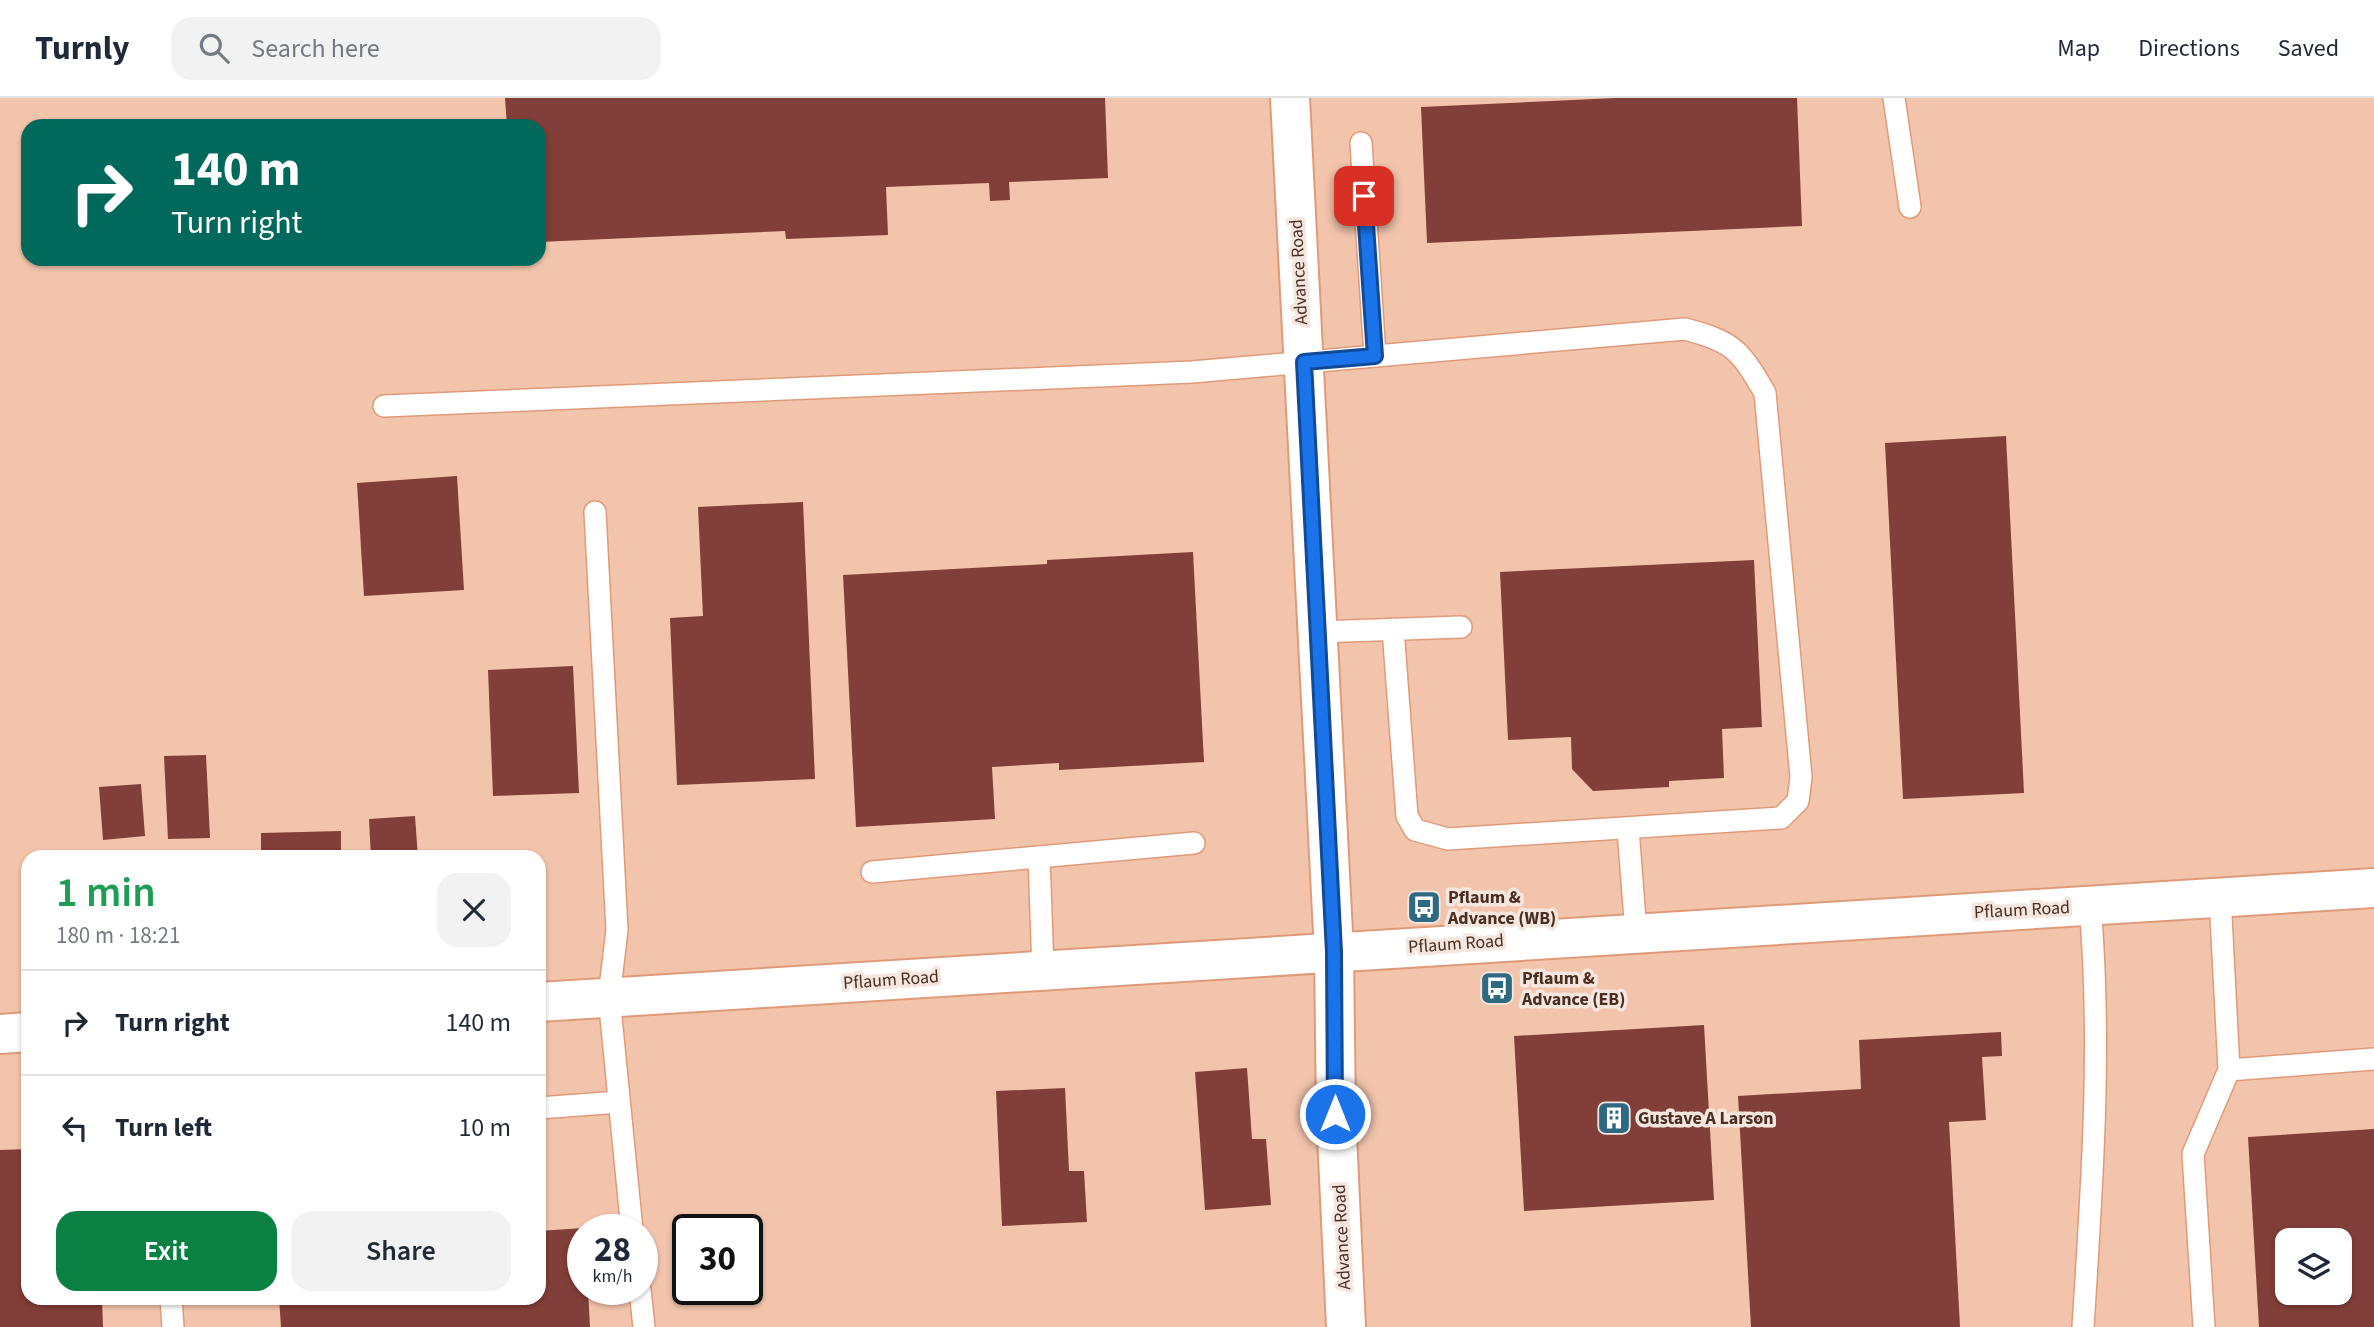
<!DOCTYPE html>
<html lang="en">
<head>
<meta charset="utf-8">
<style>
  :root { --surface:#fff; --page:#f2f2f3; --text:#1f2937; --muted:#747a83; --line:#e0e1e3; --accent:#0b8043 }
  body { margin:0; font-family:"Source Sans 3",sans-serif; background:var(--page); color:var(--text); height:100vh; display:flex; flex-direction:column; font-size:26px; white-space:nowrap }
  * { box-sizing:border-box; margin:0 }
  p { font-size:23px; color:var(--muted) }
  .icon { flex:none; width:38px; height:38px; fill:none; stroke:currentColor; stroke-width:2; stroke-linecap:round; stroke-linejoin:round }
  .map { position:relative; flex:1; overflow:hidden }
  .panel { position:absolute; left:21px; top:752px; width:525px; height:455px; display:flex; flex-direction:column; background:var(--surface); border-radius:21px; box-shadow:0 2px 5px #0004 }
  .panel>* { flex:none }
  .guide { position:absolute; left:21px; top:21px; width:525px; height:147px; border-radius:21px; box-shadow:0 2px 5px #0004; background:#00695c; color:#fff; overflow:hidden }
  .controls { position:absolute; left:2275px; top:1130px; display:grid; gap:14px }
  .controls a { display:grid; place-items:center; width:77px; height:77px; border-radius:14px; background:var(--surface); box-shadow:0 2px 5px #0004; font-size:35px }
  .speed { position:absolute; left:567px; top:1116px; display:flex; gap:14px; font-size:35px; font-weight:700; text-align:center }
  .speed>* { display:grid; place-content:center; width:91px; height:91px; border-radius:50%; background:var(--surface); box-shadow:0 2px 5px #0004; line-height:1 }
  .speed small { font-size:18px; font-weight:400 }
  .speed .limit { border:4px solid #111; border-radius:10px; background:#fff; color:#111 }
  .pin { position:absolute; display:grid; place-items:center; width:60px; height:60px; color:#fff; margin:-30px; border-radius:14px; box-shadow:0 4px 10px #0006 }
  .me { position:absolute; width:77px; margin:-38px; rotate:0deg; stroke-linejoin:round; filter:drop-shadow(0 0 5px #0008) }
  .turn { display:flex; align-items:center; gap:24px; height:147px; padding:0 35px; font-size:32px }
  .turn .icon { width:91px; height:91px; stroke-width:2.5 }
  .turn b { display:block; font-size:49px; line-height:60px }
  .round { display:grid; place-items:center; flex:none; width:74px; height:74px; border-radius:21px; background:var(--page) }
  .headline { display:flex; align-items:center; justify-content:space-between; height:119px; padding:0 35px }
  h1 { font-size:42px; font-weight:600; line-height:52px; color:#1e9e55 }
  .action { display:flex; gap:14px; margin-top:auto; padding:14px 35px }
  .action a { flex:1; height:80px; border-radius:21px; background:var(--accent); color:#fff; font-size:28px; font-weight:600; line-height:80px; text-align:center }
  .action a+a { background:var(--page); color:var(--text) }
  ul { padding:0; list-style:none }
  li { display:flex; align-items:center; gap:21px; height:105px; padding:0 35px; border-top:2px solid var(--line) }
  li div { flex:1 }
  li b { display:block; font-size:26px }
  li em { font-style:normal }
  header { display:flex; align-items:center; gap:42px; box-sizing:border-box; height:98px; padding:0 35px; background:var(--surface); border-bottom:2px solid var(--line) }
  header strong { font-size:33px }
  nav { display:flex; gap:38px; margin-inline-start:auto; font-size:24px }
  .search { width:490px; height:63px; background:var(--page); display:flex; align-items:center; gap:18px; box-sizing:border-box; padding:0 24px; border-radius:21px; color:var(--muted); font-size:26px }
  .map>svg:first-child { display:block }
</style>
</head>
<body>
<header>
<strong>Turnly</strong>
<div class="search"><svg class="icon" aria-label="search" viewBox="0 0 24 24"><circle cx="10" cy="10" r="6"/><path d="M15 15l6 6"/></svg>Search here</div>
<nav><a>Map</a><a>Directions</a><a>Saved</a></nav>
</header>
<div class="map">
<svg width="2374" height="1229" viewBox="0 0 2374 1229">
  <rect width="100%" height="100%" fill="#fdd2bc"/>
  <path fill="#f2c4ac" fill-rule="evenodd" d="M0 0H2374V1229H0ZM28 28H539V161H28ZM28 760H539V1200H28ZM583 1132H642V1192H583ZM688 1132H747V1192H688ZM2287 1143H2340V1195H2287Z"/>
  <g fill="#823e38" fill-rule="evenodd">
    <polygon points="505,0 1105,0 1108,80 1009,84 1010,102 990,103 989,85 886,89 888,137 786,141 785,133 539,144 539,28 507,28"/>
    <polygon points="1616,0 1797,0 1802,128 1427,145 1421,9"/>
    <polygon points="2006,338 2024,695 1903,701 1885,345"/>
    <polygon points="457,378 464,492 364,498 357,385"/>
    <polygon points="803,404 815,681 677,687 670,520 703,518 698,409"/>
    <polygon points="1193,454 1204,664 1059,672 1059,665 992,669 995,721 856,729 843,477 1047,466 1047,462"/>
    <polygon points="1754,462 1762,629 1722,631 1724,680 1669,683 1669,689 1593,693 1572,671 1571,639 1508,642 1500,474"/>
    <polygon points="573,568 579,695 493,698 488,572"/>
    <polygon points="206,657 210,740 168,741 164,658"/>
    <polygon points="141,686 145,738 103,742 99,689"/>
    <polygon points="415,718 418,760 371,760 369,721"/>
    <polygon points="341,733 341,760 233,760 233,753 261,753 261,735"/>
    <polygon points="1704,927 1714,1102 1524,1113 1514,938"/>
    <polygon points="2001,934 2002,958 1982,959 1986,1022 1949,1024 1960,1229 1751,1229 1738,998 1861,991 1859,942"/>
    <polygon points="1247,970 1252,1041 1266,1041 1271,1107 1205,1112 1195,974"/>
    <polygon points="1065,990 1069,1073 1084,1073 1087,1124 1002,1128 996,993"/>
    <path d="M2374 1031V1229H2259L2248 1039ZM2287 1143H2340V1195H2287Z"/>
    <polygon points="28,1051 28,1200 102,1200 103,1229 0,1229 0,1052"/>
    <polygon points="583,1130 583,1192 588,1192 590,1229 281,1229 279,1200 539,1200 539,1133"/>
  </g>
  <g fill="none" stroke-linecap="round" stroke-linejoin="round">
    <g stroke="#df9b79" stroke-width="24">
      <g id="lane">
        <polyline points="1894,0 1910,109"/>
        <polyline points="1361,45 1375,258"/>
        <path d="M384 308 1192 274 1685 231C1734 244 1740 252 1765 295L1801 679 1798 703 1781 720 1448 741 1415 732 1407 718 1393 531"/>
        <polyline points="595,414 617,832 609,899 632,1132"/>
        <polyline points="1317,534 1461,529"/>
        <polyline points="1628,731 1636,835"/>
        <polyline points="1039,759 1043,872"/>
        <polyline points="872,774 1194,745"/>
        <polyline points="2229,972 2374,961"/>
        <polyline points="539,1010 619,1004"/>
        <polyline points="640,1192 644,1229"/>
        <polyline points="171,1200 173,1229"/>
        <path d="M2083 1229C2092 1088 2102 948 2090 807"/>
        <polyline points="2204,1229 2193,1056 2229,972 2220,799"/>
      </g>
    </g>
    <g stroke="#df9b79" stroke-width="42">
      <polyline id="street" points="1290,0 1334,854 1336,1016 1346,1229"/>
    </g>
    <g stroke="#df9b79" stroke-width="42">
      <g id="secondary">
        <polyline points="539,904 2374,790"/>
        <polyline points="0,936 28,934"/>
      </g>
    </g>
    <use href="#lane" stroke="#fff" stroke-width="21"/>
    <use href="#street" stroke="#fff" stroke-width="38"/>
    <use href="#secondary" stroke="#fff" stroke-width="38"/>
  </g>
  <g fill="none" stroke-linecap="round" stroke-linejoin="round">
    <g stroke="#114b97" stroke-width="18">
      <polyline id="route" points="1335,1016 1334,854 1304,264 1375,258 1364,98"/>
    </g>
    <use href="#route" stroke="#1a73e8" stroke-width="12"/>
  </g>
  <defs>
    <g id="bus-square" transform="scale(1.75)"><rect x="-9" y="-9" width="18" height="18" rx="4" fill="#2e6981" stroke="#f5e6df"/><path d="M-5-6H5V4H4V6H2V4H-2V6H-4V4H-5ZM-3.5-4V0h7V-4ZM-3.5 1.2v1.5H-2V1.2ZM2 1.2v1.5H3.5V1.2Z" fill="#fff"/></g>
    <g id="building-square" transform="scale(1.75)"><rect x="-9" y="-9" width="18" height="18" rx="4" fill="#2e6981" stroke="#f5e6df"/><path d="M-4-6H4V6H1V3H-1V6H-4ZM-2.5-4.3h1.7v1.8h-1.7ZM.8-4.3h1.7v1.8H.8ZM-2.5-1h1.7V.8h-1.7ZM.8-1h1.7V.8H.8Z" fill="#fff"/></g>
  </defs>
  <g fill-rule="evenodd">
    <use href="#bus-square" x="1424" y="809"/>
    <use href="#bus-square" x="1497" y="890"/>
    <use href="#building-square" x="1614" y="1020"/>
  </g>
  <g text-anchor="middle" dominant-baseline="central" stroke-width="7" stroke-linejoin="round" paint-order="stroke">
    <g font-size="18" fill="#4a2e20" stroke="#f5e6df">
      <text transform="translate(1299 174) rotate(-93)">Advance Road</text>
      <text transform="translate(2022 812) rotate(-3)">Pflaum Road</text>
      <text transform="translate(1456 846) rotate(-4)">Pflaum Road</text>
      <text transform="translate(891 882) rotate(-4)">Pflaum Road</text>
      <text transform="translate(1342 1139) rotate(-93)">Advance Road</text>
    </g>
    <g font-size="18" font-weight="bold" fill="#4a2e20" stroke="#f5e6df" text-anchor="start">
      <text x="1448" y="799">Pflaum &amp;<tspan x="1448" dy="21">Advance (WB)</tspan></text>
      <text x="1522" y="880">Pflaum &amp;<tspan x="1522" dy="21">Advance (EB)</tspan></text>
      <text x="1638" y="1020">Gustave A Larson</text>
    </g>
  </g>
</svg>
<div class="controls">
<a><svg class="icon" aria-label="layers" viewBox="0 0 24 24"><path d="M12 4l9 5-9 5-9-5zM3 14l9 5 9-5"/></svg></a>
</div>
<div class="speed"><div>28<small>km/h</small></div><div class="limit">30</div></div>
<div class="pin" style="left:1364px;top:98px;background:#d93025"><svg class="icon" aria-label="arrive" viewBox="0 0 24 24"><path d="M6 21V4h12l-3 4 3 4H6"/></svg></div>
<svg class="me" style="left:1335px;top:1016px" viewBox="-20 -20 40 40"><circle r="17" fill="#1a73e8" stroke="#fff" stroke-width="3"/><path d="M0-11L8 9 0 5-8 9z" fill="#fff"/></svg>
<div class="guide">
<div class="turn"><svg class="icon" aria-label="right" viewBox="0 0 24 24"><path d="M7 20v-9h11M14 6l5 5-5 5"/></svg><div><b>140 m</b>Turn right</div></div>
</div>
<section class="panel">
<div class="headline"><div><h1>1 min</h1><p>180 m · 18:21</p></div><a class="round"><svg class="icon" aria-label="close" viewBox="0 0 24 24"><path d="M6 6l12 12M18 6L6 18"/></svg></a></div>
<ul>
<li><svg class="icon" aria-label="right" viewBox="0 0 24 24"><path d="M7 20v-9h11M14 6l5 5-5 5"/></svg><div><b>Turn right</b></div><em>140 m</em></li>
<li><svg class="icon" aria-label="left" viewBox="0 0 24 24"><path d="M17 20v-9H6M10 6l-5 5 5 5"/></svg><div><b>Turn left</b></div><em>10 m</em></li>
</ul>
<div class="action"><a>Exit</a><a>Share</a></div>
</section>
</div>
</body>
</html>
